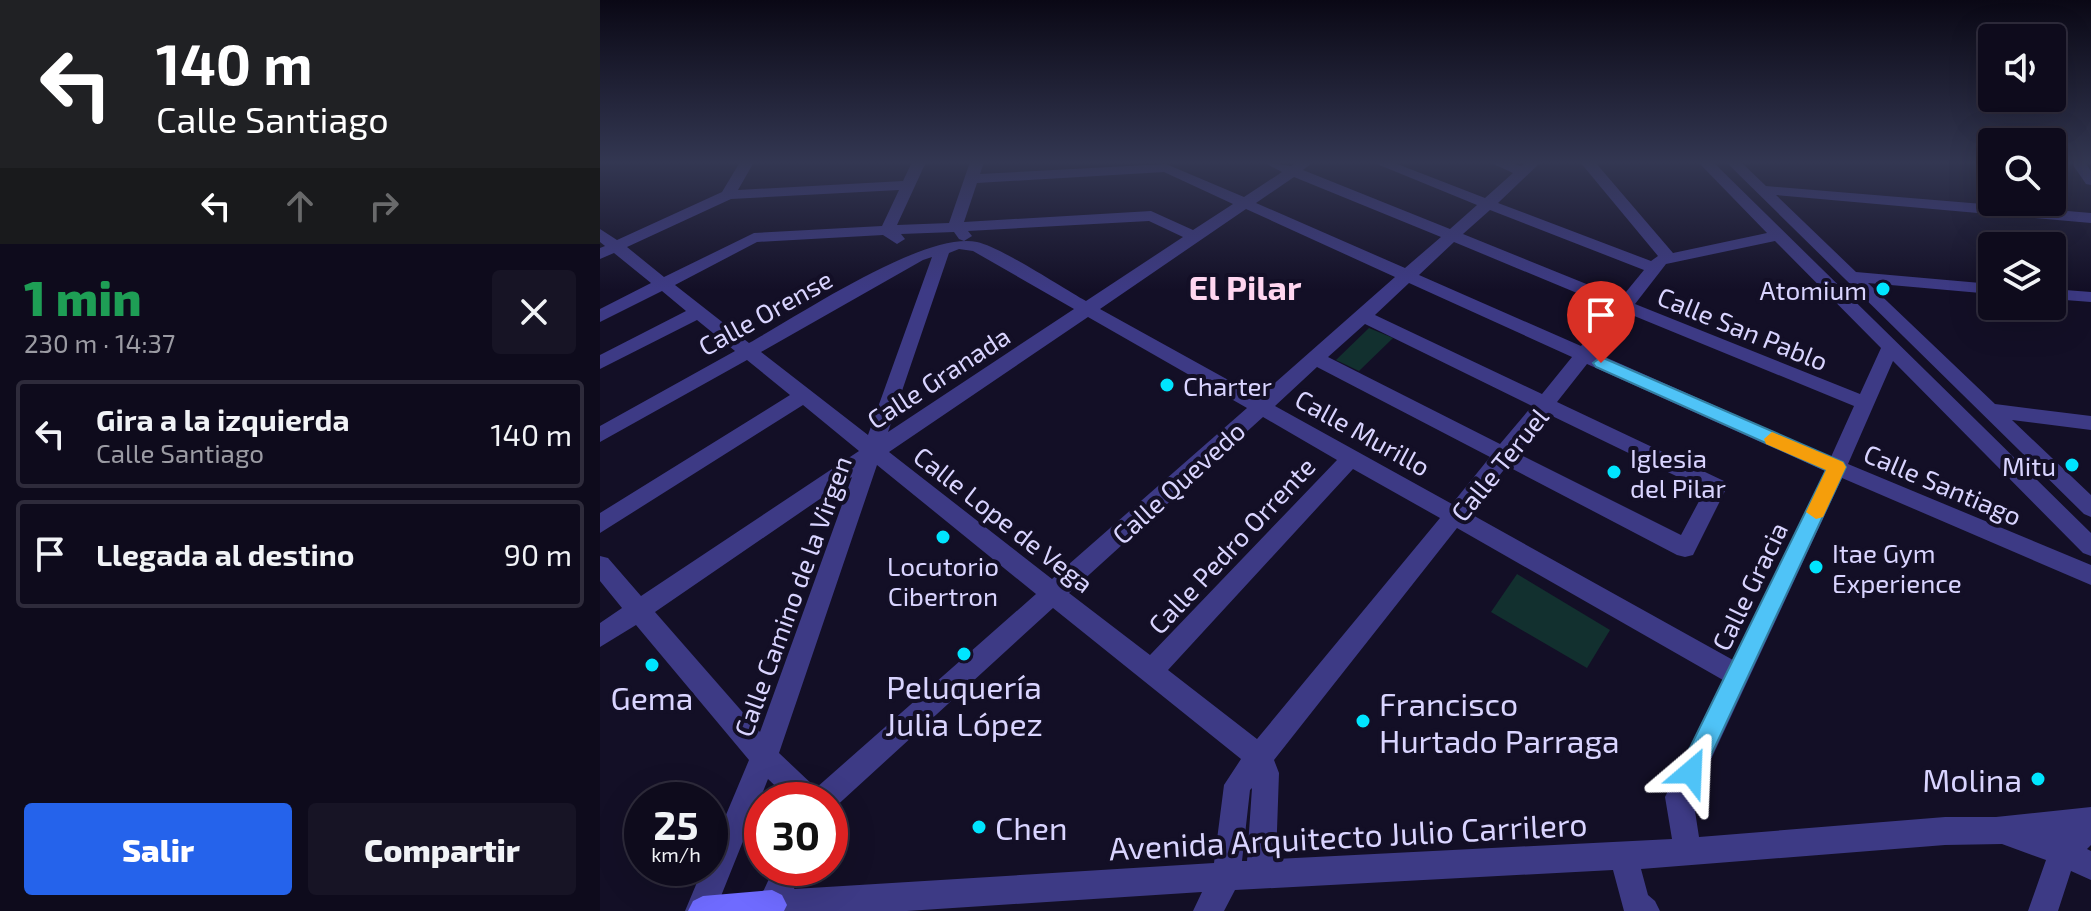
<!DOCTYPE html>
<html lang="es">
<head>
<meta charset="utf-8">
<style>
  :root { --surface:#0e0b1c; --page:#171425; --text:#f1f3f6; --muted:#9b9ba3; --line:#2e2b3b; --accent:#2563eb }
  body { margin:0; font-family:"Exo 2",sans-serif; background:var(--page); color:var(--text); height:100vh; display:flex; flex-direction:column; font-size:30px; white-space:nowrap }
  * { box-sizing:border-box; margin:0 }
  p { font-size:26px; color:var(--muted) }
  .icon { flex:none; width:44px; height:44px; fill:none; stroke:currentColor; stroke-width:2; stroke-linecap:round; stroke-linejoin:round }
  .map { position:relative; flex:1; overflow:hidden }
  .sheet { display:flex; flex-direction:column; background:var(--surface); width:600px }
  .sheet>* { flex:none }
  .top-card { background:#202124; color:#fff; overflow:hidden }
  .controls { position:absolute; left:1378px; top:24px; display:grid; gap:16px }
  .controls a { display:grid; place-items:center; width:88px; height:88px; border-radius:8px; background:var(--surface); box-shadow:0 8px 32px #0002,0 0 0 2px var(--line); font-size:40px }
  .speed { position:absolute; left:24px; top:782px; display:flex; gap:16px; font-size:40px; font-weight:700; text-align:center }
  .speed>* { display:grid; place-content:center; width:104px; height:104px; border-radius:50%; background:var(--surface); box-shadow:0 8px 32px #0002,0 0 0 2px var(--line); line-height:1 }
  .speed small { font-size:20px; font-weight:400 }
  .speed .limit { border:12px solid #d22; background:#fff; color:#111 }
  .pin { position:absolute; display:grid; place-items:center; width:68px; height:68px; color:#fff; margin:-82px -34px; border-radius:50% 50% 50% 0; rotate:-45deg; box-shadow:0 0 8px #0007 }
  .pin .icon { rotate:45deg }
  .me { position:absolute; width:88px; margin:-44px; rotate:26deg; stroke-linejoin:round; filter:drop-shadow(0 0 6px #0008) }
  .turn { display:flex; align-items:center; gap:28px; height:168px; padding:0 24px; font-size:36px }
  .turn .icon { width:104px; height:104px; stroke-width:2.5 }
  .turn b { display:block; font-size:56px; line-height:68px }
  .lanes { display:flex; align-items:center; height:76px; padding:0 24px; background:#0003; justify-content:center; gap:40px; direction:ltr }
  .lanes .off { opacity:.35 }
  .round { display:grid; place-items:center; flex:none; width:84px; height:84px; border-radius:8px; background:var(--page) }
  .overview { display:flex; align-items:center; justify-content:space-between; height:136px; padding:0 24px }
  h1 { font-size:48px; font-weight:800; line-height:60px; color:#1e9e55 }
  .cta { display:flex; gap:16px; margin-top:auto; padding:16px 24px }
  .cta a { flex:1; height:92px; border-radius:8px; background:var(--accent); color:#fff; font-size:32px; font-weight:800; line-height:92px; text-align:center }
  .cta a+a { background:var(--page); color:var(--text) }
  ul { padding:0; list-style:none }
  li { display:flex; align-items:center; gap:24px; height:108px; margin:0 16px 12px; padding:0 8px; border:4px solid var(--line); border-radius:8px }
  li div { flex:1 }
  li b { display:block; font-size:30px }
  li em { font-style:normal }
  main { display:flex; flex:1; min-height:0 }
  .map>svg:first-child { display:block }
</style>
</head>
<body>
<main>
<section class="sheet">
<div class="top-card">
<div class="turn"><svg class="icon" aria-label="left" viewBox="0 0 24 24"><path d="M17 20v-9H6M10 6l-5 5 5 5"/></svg><div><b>140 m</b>Calle Santiago</div></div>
<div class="lanes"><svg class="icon" aria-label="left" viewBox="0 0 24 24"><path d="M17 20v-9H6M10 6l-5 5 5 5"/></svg><svg class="icon off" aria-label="ahead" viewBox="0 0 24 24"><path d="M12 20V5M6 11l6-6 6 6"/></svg><svg class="icon off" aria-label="right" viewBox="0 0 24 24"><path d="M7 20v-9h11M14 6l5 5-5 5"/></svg></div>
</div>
<div class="overview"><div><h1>1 min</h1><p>230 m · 14:37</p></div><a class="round"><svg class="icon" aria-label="close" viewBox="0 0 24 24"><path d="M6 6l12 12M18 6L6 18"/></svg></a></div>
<ul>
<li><svg class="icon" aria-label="left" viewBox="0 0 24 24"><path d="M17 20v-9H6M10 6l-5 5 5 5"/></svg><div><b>Gira a la izquierda</b><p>Calle Santiago</p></div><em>140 m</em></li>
<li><svg class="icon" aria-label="arrive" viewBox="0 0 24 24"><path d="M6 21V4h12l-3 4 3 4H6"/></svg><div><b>Llegada al destino</b></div><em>90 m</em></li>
</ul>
<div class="cta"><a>Salir</a><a>Compartir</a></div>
</section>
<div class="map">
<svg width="1491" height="911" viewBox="0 0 1491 911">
  <rect width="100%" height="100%" fill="#130f26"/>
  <g fill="#12302f">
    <polygon points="769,328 793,338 759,371 736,360"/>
    <polygon points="917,574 1010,630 987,668 891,612"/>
  </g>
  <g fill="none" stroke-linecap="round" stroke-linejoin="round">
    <g fill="#3d3a85" fill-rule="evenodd">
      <path d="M140 162H154L138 190 303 181 312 162H326L297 225 349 223 370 162H384L380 174 566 164 644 197 682 172 663 162 691 166 696 162H713L703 170 850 229 877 205 772 162H792L885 198 913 173 889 162H909L921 166 926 162H941L898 203 1051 261 1058 256 980 162H995L1073 253 1167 233 1098 162H1113L1491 533V556L1483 553 1293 361 1248 464 1491 565V585L1242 478 1093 798 1099 837 1345 817H1396L1491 807V845L1487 849 1491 851V880L1471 871 1458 911H1428L1446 860 1402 844 1345 845 1041 869 1048 895 1055 901 1060 911H1024L1013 870 635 890 624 911H593L602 892 307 911H160L157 905 174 868H203L194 889 614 863 624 785 641 759 453 608 232 810 230 800H190L168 779 115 911H85L103 868H110V853L149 760 36 625 0 647V623L22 608 0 581V556L8 558 41 596 259 451 203 405 0 533V513L190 395 147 360 0 442V426L135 351 97 320 0 369V355L86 311 62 291 0 322V309L51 283 14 253 0 259V248L5 246 0 242V229L17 240 122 192ZM564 172 633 204 593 230 551 211 364 222 377 183ZM694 177 841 237 805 268 656 203ZM299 190 282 226 154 233 64 277 27 247 131 199ZM646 209 795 277 659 397 500 309ZM890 210 1044 270 1021 298 863 234ZM549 221 583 237 486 301C462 288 401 247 377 242 324 231 200 315 149 343L75 285 157 242 283 235 297 244 305 239 301 234 354 232 359 239 364 241 372 236 368 231ZM1175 241 1281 348 1260 394 1035 304 1066 264ZM854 242 1013 308 981 346 819 275ZM359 249 373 251 474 309 288 432 349 253ZM332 257 268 435 161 352 323 260ZM809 283 972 357 942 394 775 315ZM1027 313 1254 406 1231 457 996 353ZM488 317 647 408 452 579 289 452ZM765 324 932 406 900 444 728 357ZM987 364 1225 471 1133 660 869 513 907 466 1077 555 1085 557 1093 555 1127 487 1124 481 957 402ZM717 367 890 457 852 504 675 406ZM948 414 1105 490 1081 535 917 453ZM663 417 737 460 550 655 469 593ZM277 465 436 594 216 788 179 753ZM753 469 840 518 657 739 568 670ZM252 477 160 732 55 612ZM857 528 1123 680 1065 797 1072 839 676 859 679 773 674 760ZM652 788 647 861H642L650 790Z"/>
      <polygon points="1126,162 1141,162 1166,186 1491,213 1491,223 1176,195 1256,272 1392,284 1392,294 1268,283 1395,404 1491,416 1491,430 1412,420 1491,495 1491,517 1484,514"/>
      <polygon points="1471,162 1485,162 1491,171 1491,185 1486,184"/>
      <polygon points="1452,289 1491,292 1491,302 1452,299"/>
    </g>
    <polygon fill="#6f6bff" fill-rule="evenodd" points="172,890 182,895 187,905 184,911 88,911 93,901 103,896"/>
  </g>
  <linearGradient id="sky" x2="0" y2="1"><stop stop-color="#0a0815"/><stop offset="0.56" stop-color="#333752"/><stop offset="1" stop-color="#333752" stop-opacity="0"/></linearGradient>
  <rect width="1491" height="290" fill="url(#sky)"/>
  <polygon fill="#4fc3f7" stroke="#337fa1" stroke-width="2" points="1001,357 1243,462 1246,467 1099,781 1091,784 1082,781 1079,772 1082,764 1226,470 996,367 993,363"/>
  <polygon fill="#f59e0b" points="1172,432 1243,462 1246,467 1223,517 1216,519 1206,512 1226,470 1166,444 1164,439"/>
  <g fill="#00e5ff" stroke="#130f26" stroke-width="3">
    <circle cx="1283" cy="289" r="8"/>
    <circle cx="567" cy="385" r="8"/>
    <circle cx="1472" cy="465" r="8"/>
    <circle cx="1014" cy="472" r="8"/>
    <circle cx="343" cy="537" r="8"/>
    <circle cx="1216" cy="567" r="8"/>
    <circle cx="364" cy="654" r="8"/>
    <circle cx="52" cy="665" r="8"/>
    <circle cx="763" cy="721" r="8"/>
    <circle cx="1438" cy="779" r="8"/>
    <circle cx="379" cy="827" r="8"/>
  </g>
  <g text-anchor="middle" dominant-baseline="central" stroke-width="8" stroke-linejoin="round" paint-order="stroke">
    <g font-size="26" fill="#d9d4ff" stroke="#130f26" text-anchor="start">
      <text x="1267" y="289" text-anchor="end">Atomium</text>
      <text x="583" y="385">Charter</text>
      <text x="1030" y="457">Iglesia<tspan x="1030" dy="30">del Pilar</tspan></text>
      <text x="1456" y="465" text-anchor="end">Mitu</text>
      <text x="1232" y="552">Itae Gym<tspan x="1232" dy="30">Experience</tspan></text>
      <text x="343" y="565" text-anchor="middle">Locutorio<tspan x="343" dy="30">Cibertron</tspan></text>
    </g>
    <g font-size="26" fill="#d9d4ff" stroke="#130f26">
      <text transform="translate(165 312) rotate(-29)">Calle Orense</text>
      <text transform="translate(1143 328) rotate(22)">Calle San Pablo</text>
      <text transform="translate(338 377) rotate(-33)">Calle Granada</text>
      <text transform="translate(763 432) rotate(29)">Calle Murillo</text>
      <text transform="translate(899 464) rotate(-51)">Calle Teruel</text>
      <text transform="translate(578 482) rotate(-42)">Calle Quevedo</text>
      <text transform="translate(1343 484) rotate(23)">Calle Santiago</text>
      <text transform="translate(404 519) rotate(38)">Calle Lope de Vega</text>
      <text transform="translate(631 545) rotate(-47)">Calle Pedro Orrente</text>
      <text transform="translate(1149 586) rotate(-64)">Calle Gracia</text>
      <text transform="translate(192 596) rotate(-70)">Calle Camino de la Virgen</text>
    </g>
    <g font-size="32" fill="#d9d4ff" stroke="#130f26">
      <text x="364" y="686">Peluquería<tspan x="364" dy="37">Julia López</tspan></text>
      <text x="52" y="697">Gema</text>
      <text x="779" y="703" text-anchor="start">Francisco<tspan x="779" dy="37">Hurtado Parraga</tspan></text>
      <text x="1422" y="779" text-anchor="end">Molina</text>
      <text x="395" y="827" text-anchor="start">Chen</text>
    </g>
    <g font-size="32" fill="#d9d4ff" stroke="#130f26">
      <text transform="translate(748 835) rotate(-3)">Avenida Arquitecto Julio Carrilero</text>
    </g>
    <g font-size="34" font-weight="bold" fill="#ffd6f0" stroke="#130f26">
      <text x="645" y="286">El Pilar</text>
    </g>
  </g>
</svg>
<div class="controls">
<a><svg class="icon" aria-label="sound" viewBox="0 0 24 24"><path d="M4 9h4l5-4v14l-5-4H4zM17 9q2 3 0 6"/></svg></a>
<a><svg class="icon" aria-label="search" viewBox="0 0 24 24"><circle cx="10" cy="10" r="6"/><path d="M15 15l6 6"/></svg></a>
<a><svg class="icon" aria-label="layers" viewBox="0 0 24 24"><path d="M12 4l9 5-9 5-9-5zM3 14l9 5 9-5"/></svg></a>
</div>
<div class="speed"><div>25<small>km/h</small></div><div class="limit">30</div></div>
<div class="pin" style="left:1001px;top:363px;background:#d93025"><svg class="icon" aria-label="arrive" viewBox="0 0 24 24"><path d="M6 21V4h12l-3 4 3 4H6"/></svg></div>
<svg class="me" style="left:1091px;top:772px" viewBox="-20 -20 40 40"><path d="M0-17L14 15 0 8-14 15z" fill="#4fc3f7" stroke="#fff" stroke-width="4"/></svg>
</div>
</main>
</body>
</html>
